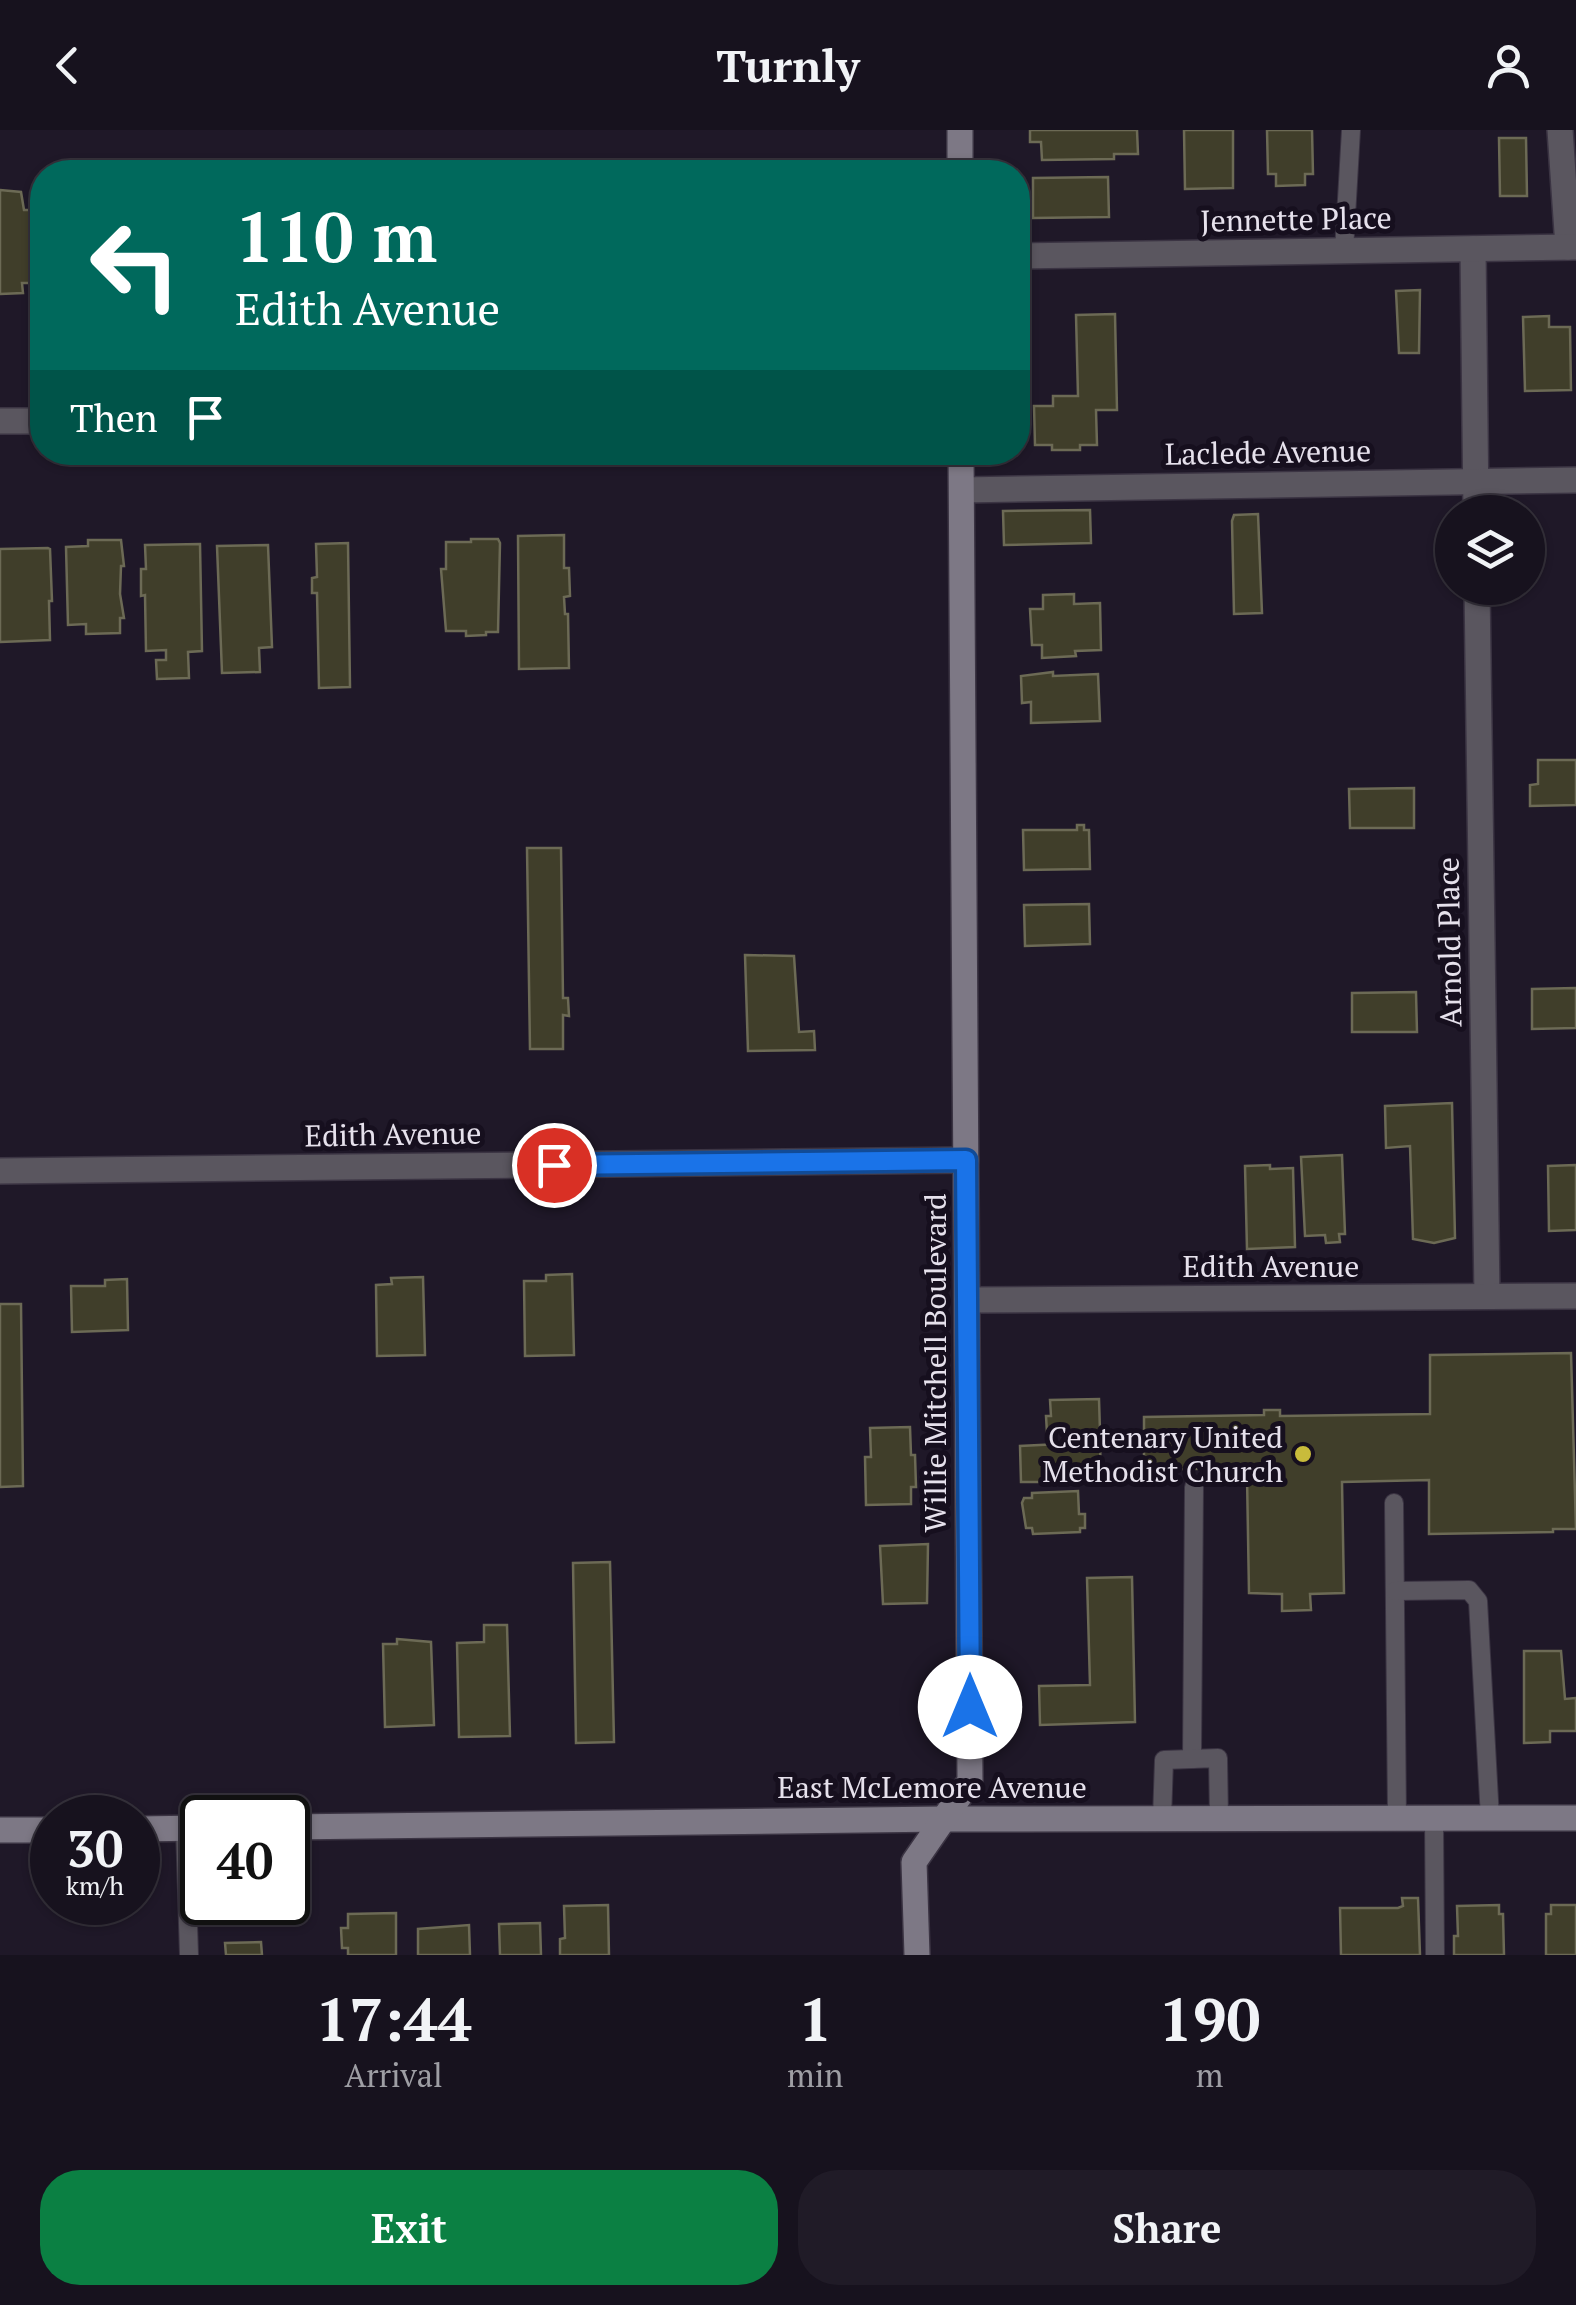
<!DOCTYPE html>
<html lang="en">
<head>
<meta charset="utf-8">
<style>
  :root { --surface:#17121e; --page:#201b27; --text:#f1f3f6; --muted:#9e9ea4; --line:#36323c; --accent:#0b8043 }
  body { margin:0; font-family:"PT Serif",serif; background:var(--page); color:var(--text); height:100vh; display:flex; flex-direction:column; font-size:38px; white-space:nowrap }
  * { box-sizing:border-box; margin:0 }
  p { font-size:32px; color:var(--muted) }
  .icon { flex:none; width:55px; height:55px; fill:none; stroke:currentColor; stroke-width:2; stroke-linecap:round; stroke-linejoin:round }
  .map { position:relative; height:1825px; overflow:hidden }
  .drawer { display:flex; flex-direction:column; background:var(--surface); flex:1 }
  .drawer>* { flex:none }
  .guide { position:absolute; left:30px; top:30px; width:1000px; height:305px; border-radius:40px; box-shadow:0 2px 8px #0004,0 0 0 2px var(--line); background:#00695c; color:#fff; overflow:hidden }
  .controls { position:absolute; left:1435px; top:365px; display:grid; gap:20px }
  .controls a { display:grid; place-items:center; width:110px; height:110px; border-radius:50%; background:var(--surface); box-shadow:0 2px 8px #0004,0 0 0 2px var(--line); font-size:50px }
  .speed { position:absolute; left:30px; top:1665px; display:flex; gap:20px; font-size:50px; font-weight:700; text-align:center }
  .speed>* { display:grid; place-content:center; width:130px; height:130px; border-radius:50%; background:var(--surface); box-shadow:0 2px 8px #0004,0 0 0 2px var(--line); line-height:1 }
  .speed small { font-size:25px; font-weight:400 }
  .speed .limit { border:5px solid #111; border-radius:15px; background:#fff; color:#111 }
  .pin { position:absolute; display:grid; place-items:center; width:85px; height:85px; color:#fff; margin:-42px; border:5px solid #fff; border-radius:50%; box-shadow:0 2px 10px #0007 }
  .me { position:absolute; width:110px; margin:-55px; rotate:0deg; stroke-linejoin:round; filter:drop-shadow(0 0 8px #0008) }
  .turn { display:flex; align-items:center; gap:35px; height:210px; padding:0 40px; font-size:45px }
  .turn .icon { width:130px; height:130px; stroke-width:2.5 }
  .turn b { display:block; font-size:70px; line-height:85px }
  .then { display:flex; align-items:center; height:95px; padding:0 40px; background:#0003; gap:20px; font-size:38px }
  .eta { display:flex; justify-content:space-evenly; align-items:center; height:170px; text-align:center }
  .eta b { font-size:60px; font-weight:700; line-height:70px }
  .primary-button { display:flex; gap:20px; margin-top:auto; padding:20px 40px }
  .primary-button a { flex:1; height:115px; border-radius:40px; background:var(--accent); color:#fff; font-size:40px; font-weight:700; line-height:115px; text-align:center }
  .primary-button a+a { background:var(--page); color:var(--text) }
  header { display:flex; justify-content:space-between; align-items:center; height:130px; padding:0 40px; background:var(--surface); font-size:45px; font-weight:700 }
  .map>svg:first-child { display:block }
</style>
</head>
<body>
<header><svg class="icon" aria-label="back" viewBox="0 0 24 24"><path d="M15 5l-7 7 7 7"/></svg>Turnly<svg class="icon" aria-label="person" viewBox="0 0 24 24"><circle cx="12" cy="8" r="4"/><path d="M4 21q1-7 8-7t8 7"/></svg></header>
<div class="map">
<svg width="1576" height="1825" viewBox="0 0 1576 1825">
  <rect width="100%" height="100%" fill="#1f1828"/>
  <g fill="#403e2a" stroke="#6c6a55" stroke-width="2.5">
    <polygon points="1030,0 1137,0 1138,24 1114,24 1114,29 1042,30 1041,12 1030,12"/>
    <polygon points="1184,0 1233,0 1233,58 1185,59"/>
    <polygon points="1267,0 1312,0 1313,44 1305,44 1305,55 1276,56 1276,44 1268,44"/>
    <polygon points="1499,8 1526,8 1527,66 1500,66"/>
    <polygon points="1108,47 1109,87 1033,88 1033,48"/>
    <polygon points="0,60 21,62 24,80 42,80 42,153 22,153 23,163 0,164"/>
    <polygon points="1420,160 1419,223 1399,223 1396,161"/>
    <polygon points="1115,184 1117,280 1096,280 1097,315 1080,315 1080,320 1052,320 1052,315 1035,315 1034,276 1053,276 1053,266 1078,266 1076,185"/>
    <polygon points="1549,186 1549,197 1570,197 1571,260 1525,261 1523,187"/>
    <polygon points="1090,380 1091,413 1004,415 1003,381"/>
    <polygon points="1258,384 1262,483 1234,484 1232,391 1234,385"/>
    <polygon points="564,405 564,438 569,438 570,466 564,467 565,484 568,484 569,538 519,539 518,406"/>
    <polygon points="471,409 498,409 500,413 498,502 486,502 486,505 466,506 466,501 446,501 441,439 446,439 446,412 471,412"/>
    <polygon points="88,410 121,410 124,436 121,436 120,464 124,488 120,488 120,503 86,504 86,494 68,495 66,417 88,416"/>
    <polygon points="348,413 350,557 319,558 317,463 312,463 312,448 317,447 316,414"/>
    <polygon points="200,414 202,521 188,522 189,548 157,549 156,530 166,530 166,520 146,521 145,465 141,466 141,439 146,439 145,415"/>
    <polygon points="268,415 272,517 259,518 260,542 222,543 217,416"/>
    <polygon points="48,418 50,419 52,471 49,471 50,510 0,512 0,419"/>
    <polygon points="1074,464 1074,474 1100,473 1101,520 1075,521 1076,526 1042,528 1042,515 1032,515 1030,479 1043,479 1043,465"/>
    <polygon points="1053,542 1053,546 1098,544 1100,591 1031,593 1031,572 1022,573 1021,546"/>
    <polygon points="1538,630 1576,630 1576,675 1530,676 1530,655 1538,654"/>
    <polygon points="1414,658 1414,698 1350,698 1349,659"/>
    <polygon points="1077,695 1084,695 1084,700 1089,700 1090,739 1024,740 1023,700 1077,700"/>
    <polygon points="527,718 561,718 563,868 568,868 569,886 563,885 563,919 530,919"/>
    <polygon points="1089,774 1090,814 1025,816 1024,775"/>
    <polygon points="745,825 794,826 799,902 814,901 815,920 748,921"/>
    <polygon points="1576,858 1576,898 1532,899 1532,859"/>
    <polygon points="1416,862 1417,902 1352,902 1352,863"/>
    <polygon points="1452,973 1455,1108 1434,1113 1413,1109 1410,1016 1386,1018 1385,976"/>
    <polygon points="1342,1025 1345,1104 1339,1104 1340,1112 1326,1113 1325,1105 1305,1106 1301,1027"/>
    <polygon points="1270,1035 1270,1039 1293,1038 1295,1117 1247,1119 1245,1036"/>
    <polygon points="1576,1035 1576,1100 1549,1101 1548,1036"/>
    <polygon points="572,1144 574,1225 525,1226 524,1151 546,1151 546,1145"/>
    <polygon points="423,1147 425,1225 377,1226 376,1155 392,1154 391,1148"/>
    <polygon points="127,1149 128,1200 72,1202 71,1156 105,1156 105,1150"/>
    <polygon points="0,1174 21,1174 23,1356 0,1357"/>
    <polygon points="1571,1223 1576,1399 1553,1399 1553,1402 1429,1404 1429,1350 1342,1352 1344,1463 1310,1464 1311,1480 1282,1481 1282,1464 1249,1463 1247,1346 1243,1347 1243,1338 1144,1340 1144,1287 1264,1285 1264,1280 1280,1280 1280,1286 1430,1284 1430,1225"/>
    <polygon points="1099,1269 1100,1301 1047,1303 1046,1286 1051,1286 1050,1270"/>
    <polygon points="910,1297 911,1325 915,1325 916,1357 911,1357 911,1374 866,1375 865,1327 871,1327 870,1298"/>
    <polygon points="1100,1312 1101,1352 1021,1352 1020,1316"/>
    <polygon points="1078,1361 1079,1384 1085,1384 1085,1398 1080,1398 1080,1402 1033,1404 1032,1398 1026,1398 1022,1373 1024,1368 1032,1368 1032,1363"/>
    <polygon points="928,1414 927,1473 883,1474 880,1416"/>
    <polygon points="610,1432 614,1612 576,1613 573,1433"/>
    <polygon points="1132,1447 1135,1592 1040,1595 1039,1556 1090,1555 1087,1448"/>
    <polygon points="484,1495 507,1495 510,1606 459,1607 457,1513 484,1512"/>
    <polygon points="397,1509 431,1512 434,1595 385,1597 383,1514 397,1514"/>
    <polygon points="1524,1521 1561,1521 1565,1569 1576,1568 1576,1601 1550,1601 1550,1612 1524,1613"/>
    <polygon points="1402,1768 1418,1768 1420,1825 1341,1825 1340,1778 1398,1778 1403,1776"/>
    <polygon points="608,1775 609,1825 560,1825 560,1809 565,1808 564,1776"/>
    <polygon points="1499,1775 1499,1784 1503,1784 1504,1825 1454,1825 1454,1806 1458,1806 1457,1776"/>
    <polygon points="1551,1775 1576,1775 1576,1825 1546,1825 1546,1784 1551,1784"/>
    <polygon points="396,1783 396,1825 348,1825 348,1818 342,1818 341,1798 348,1798 348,1784"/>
    <polygon points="540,1793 541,1825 500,1825 499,1794"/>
    <polygon points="469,1795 470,1825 418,1825 418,1799"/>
    <polygon points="261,1812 262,1825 226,1825 225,1813"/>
  </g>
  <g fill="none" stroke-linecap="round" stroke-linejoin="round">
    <g stroke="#3b3443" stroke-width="20">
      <g id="lane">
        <polyline points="1344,121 1351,0"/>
        <polyline points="1394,1373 1397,1689"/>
        <polyline points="1395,1461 1469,1460 1478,1471 1490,1688"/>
        <polyline points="1192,1629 1194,1357"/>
        <polyline points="1434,1688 1435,1825"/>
        <polyline points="1162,1689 1164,1630 1218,1628 1219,1688"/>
        <polyline points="185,1698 189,1825"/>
      </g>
    </g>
    <g stroke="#3b3443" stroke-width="28">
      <g id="street">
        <polyline points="1560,0 1568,117"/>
        <polyline points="1473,119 1476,382"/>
        <polyline points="1018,126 1576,117"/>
        <polyline points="0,291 42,291"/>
        <polyline points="962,360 1576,350"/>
        <polyline points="1477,458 1487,1166"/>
        <polyline points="0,1041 966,1030"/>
        <polyline points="967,1170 1576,1166"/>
      </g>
    </g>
    <g stroke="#3b3443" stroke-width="28">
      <g id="secondary">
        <polyline points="960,42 960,0"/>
        <polyline points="288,1697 944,1689 1576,1688"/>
        <polyline points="138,1699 202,1698"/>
        <polyline points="0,1700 52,1700"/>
        <polyline points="917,1825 914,1732 970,1651 961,322"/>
      </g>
    </g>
    <use href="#lane" stroke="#5a565f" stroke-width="18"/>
    <use href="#street" stroke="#5a565f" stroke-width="25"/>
    <use href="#secondary" stroke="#7d7885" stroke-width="25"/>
  </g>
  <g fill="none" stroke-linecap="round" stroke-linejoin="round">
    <g stroke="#114b97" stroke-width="25">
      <polyline id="route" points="554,1035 966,1030 970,1577"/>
    </g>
    <use href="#route" stroke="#1a73e8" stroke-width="18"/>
  </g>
  <circle fill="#c8bb3b" stroke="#160f1e" stroke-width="4" cx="1303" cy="1324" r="10"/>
  <g text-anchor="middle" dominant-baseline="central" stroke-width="10" stroke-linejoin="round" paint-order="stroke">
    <g font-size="30" fill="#e6e1ec" stroke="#160f1e">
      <text transform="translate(1296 89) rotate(-1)">Jennette Place</text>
      <text transform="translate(1268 322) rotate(-1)">Laclede Avenue</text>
      <text transform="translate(1449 812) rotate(-91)">Arnold Place</text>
      <text transform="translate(393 1004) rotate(-1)">Edith Avenue</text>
      <text x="1271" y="1136">Edith Avenue</text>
      <text transform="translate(935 1233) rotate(-90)">Willie Mitchell Boulevard</text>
      <text x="932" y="1657">East McLemore Avenue</text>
    </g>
    <g font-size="30" fill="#e6e1ec" stroke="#160f1e" text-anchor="end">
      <text x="1283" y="1307">Centenary United<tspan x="1283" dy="34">Methodist Church</tspan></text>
    </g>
  </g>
</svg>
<div class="controls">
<a><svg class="icon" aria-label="layers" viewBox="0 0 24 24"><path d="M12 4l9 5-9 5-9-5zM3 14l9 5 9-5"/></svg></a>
</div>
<div class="speed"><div>30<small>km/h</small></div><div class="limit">40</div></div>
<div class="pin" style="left:554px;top:1035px;background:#d93025"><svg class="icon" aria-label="arrive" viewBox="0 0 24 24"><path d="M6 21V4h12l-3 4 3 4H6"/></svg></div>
<svg class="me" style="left:970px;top:1577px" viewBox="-20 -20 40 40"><circle r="19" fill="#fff"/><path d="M0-13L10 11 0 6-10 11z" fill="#1a73e8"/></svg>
<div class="guide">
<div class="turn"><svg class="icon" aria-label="left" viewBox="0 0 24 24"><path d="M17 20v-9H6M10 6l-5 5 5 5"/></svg><div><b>110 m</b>Edith Avenue</div></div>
<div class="then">Then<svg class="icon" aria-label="arrive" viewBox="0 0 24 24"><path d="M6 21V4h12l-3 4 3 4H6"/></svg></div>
</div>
</div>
<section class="drawer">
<div class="eta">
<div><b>17:44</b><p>Arrival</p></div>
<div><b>1</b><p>min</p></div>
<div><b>190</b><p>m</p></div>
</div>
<div class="primary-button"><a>Exit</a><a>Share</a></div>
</section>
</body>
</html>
